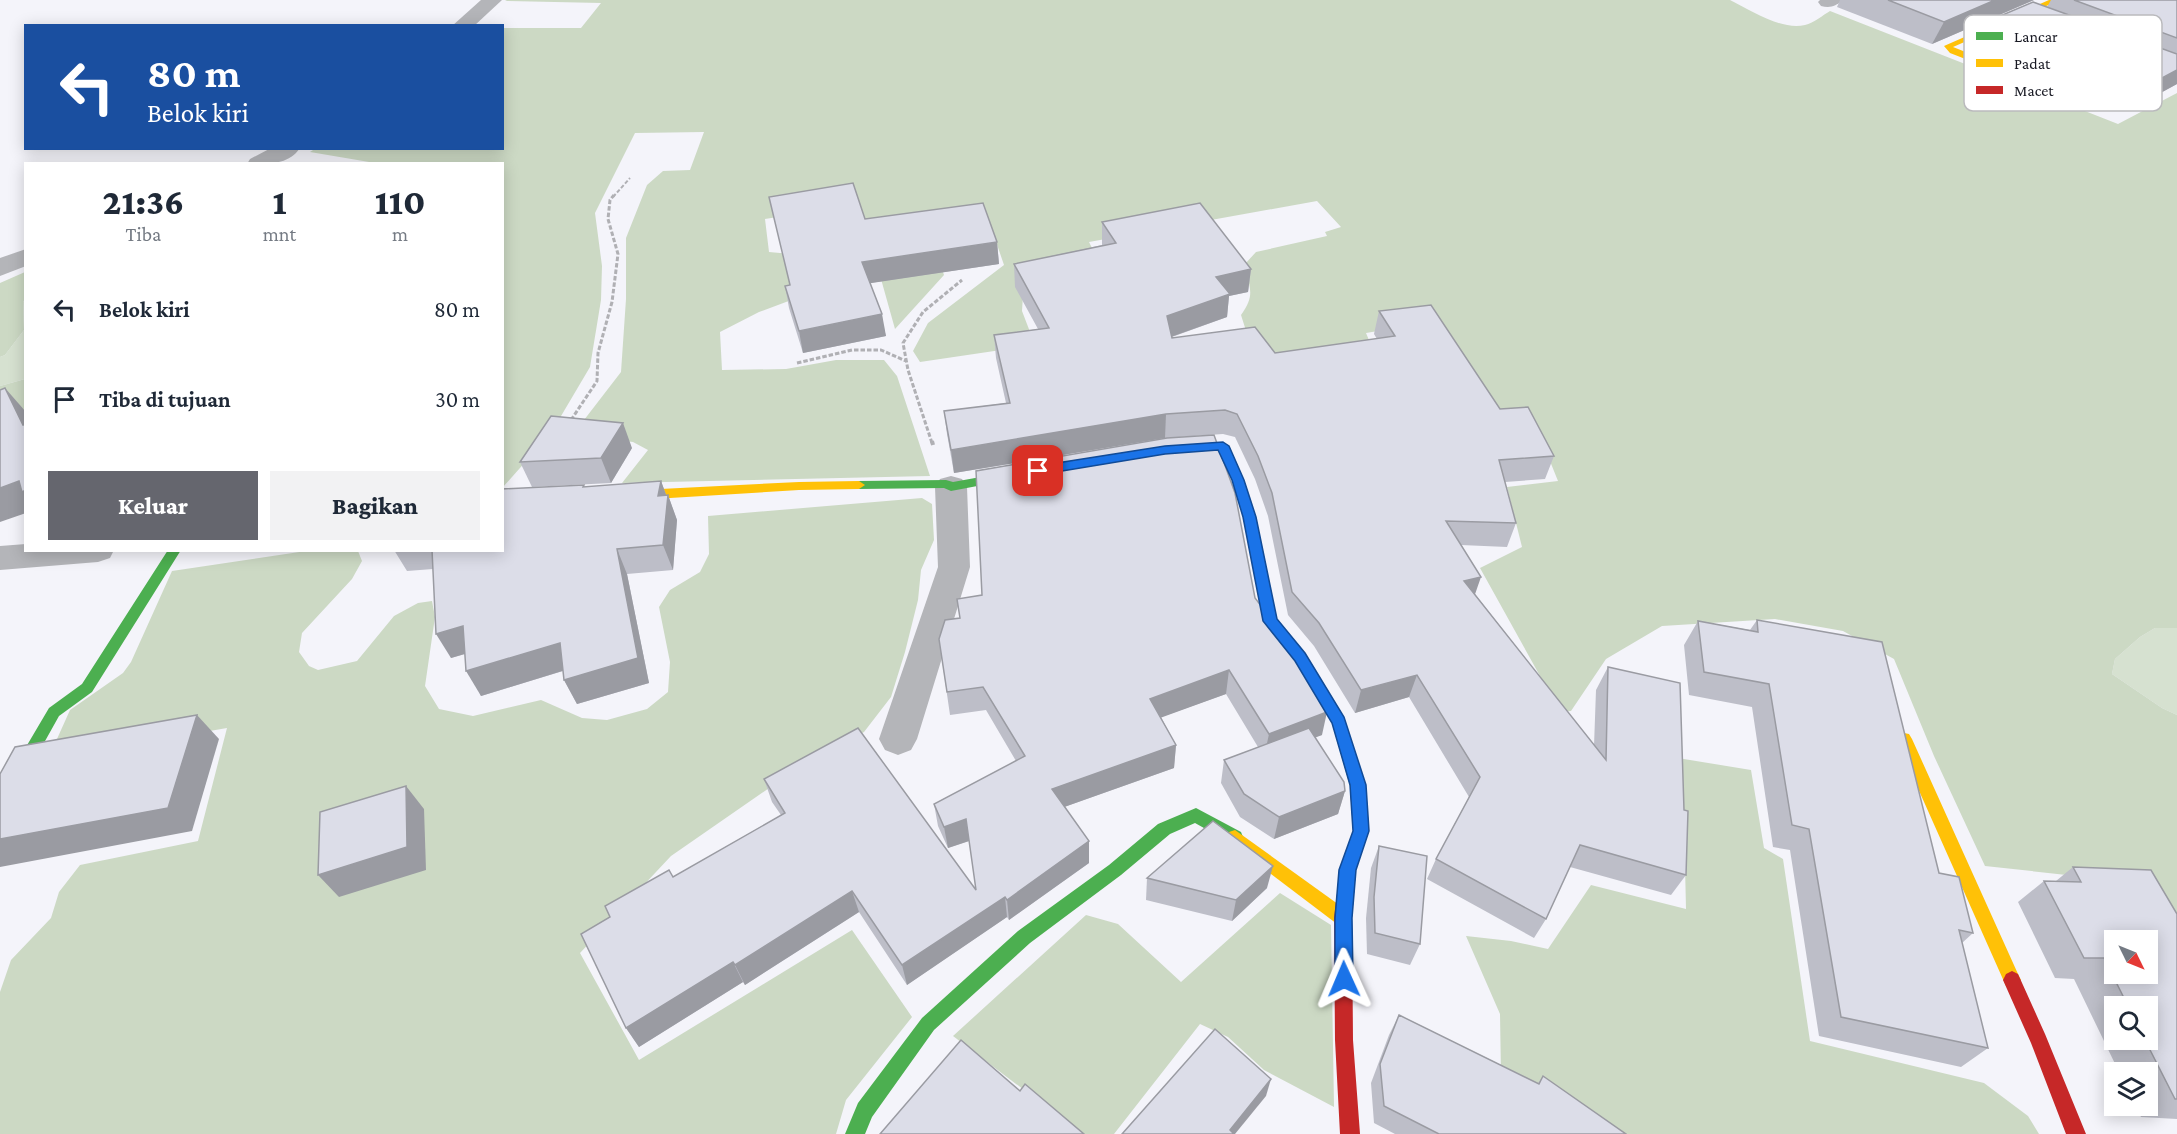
<!DOCTYPE html>
<html lang="id">
<head>
<meta charset="utf-8">
<style>
  :root { --surface:#fff; --page:#f2f2f3; --text:#1f2937; --muted:#747a83; --accent:#65666e }
  body { margin:0; font-family:"Crimson Pro",serif; background:var(--page); color:var(--text); height:100vh; display:flex; flex-direction:column; font-size:22px; white-space:nowrap }
  * { box-sizing:border-box; margin:0 }
  p { font-size:20px; color:var(--muted) }
  .icon { flex:none; width:33px; height:33px; fill:none; stroke:currentColor; stroke-width:2; stroke-linecap:round; stroke-linejoin:round }
  .map { position:relative; flex:1; overflow:hidden }
  .sheet { position:absolute; left:24px; top:162px; width:480px; height:390px; display:flex; flex-direction:column; background:var(--surface); border-radius:0px; box-shadow:0 3px 15px #0003 }
  .sheet>* { flex:none }
  .guide { position:absolute; left:24px; top:24px; width:480px; height:126px; border-radius:0px; box-shadow:0 3px 15px #0003; background:#1a4fa0; color:#fff; overflow:hidden }
  .needle { width:39px; rotate:133deg }
  .fabs { position:absolute; left:2104px; top:930px; display:grid; gap:12px }
  .fabs a { display:grid; place-items:center; width:54px; height:54px; border-radius:0px; background:var(--surface); box-shadow:0 3px 15px #0003; font-size:30px }
  .pin { position:absolute; display:grid; place-items:center; width:51px; height:51px; color:#fff; margin:-26px; border-radius:12px; box-shadow:0 3px 9px #0006 }
  .me { position:absolute; width:66px; margin:-33px; rotate:359deg; stroke-linejoin:round; filter:drop-shadow(0 0 4px #0008) }
  .turn { display:flex; align-items:center; gap:21px; height:126px; padding:0 24px; font-size:27px }
  .turn .icon { width:78px; height:78px; stroke-width:2.5 }
  .turn b { display:block; font-size:42px; line-height:51px }
  .eta { display:flex; justify-content:space-evenly; align-items:center; height:102px; text-align:center }
  .eta b { font-size:36px; font-weight:800; line-height:42px }
  .button { display:flex; gap:12px; margin-top:auto; padding:12px 24px }
  .button a { flex:1; height:69px; border-radius:0px; background:var(--accent); color:#fff; font-size:24px; font-weight:800; line-height:69px; text-align:center }
  .button a+a { background:var(--page); color:var(--text) }
  ul { padding:0; list-style:none }
  li { display:flex; align-items:center; gap:18px; height:90px; padding:0 24px }
  li div { flex:1 }
  li b { display:block; font-size:22px }
  li em { font-style:normal }
  .map>svg:first-child { display:block }
</style>
</head>
<body>
<div class="map">
<svg width="2177" height="1134" viewBox="0 0 2177 1134">
  <rect width="100%" height="100%" fill="#f4f4fa"/>
  <g fill="#d6e1d0">
    <polygon points="25,299 25,379 0,386 0,357 5,355 24,330 23,302"/>
    <polygon points="2155,628 2177,628 2177,715 2162,708 2112,674 2115,659 2140,637"/>
  </g>
  <g fill="#ccd9c4">
    <path d="M507 0H1730C1750 10 1782 31 1805 25 1814 23 1823 15 1830 11L2118 124 2177 93V628H2155L2140 637 2115 659 2112 674 2162 708 2177 715V971L2140 883 1985 866 1934 756 1894 659 1843 631 1775 619 1662 626 1606 659 1571 711 1560 712 1480 568 1522 547 1507 487 1558 481 1535 424 1498 423 1437 321 1366 333 1376 357 1224 383 1248 337 1241 315C1257 293 1248 287 1245 264L1256 252 1327 236 1325 232 1341 227 1317 201 1089 242 1101 266 1023 295 1022 311 1035 345 920 362 913 351 928 323 1004 265 989 221 928 229 944 275 895 329 860 204 765 219 769 252 802 255 810 293 759 312 720 332 722 370 786 369 836 360H884L897 376 930 476 622 483 648 450 633 442 578 435 584 420 621 372 626 299V238L647 185 663 171 690 170 704 132 635 133 595 213 602 266 601 300 590 367 551 433 503 487 502 164 375 163 310 152 316 148H502L503 28H581L601 3 505 1Z"/>
    <polygon points="25,272 25,299 23,302 24,330 5,355 0,357 0,283"/>
    <polygon points="25,379 25,409 0,418 0,386"/>
    <polygon points="922,498 932,504 934,540 921,570 918,600 905,652 891,697 864,732 785,777 671,856 580,953 639,1060 852,930 912,1017 846,1100 836,1134 0,1134 0,992 11,960 51,918 59,892 80,865 198,841 227,728 48,759 70,710 123,673 131,662 172,571 306,551 358,551 362,561 352,579 302,633 299,652 309,666 318,670 357,661 394,616 418,603 432,601 435,617 425,686 439,709 473,716 541,700 582,718 607,720 647,709 668,692 670,662 659,607 670,590 700,572 709,554 708,516"/>
    <polygon points="1580,742 1751,770 1764,848 1783,859 1810,1041 1984,1083 2028,1116 2039,1134 1601,1134 1501,1075 1500,1014 1466,936 1511,941 1548,949 1591,885 1686,909 1684,823"/>
    <polygon points="1280,893 1331,925 1334,1107 1264,1070 1228,1037 1200,1024 1114,1134 1082,1134 953,1036 1086,915 1118,924 1181,982"/>
  </g>
  <g fill="none" stroke-linecap="round" stroke-linejoin="round">
    <polyline stroke="#b0b0b4" stroke-width="2" stroke-dasharray="4 2" stroke-linecap="butt" points="613,197 630,178"/>
    <g stroke="#b0b0b4" stroke-width="3" stroke-dasharray="4.5 2" stroke-linecap="butt">
      <polyline points="797,363 852,350 881,350 906,361"/>
      <polyline points="571,420 597,381 598,353 612,302 618,254 608,219 610,200 614,195"/>
      <polyline points="932,443 908,370 903,343 923,312 962,280"/>
    </g>
    <polyline stroke="#b0b0b4" stroke-width="4" stroke-dasharray="6 3" stroke-linecap="butt" points="932,441 933,445"/>
    <g fill="#b4b5b9" fill-rule="evenodd">
      <polygon points="481,0 502,0 474,26 452,26"/>
      <path d="M1820 0H1842C1836 7 1829 8 1821 6L1818 2Z"/>
      <path d="M271 148H300C288 166 265 164 247 164L250 159Z"/>
      <polygon points="26,249 26,266 0,276 0,258"/>
      <polygon points="951,476 962,479 967,487 970,567 917,739 911,750 898,755 885,750 879,739 938,567 935,487 940,479"/>
      <polygon points="26,544 26,550 114,550 110,558 98,562 0,570 0,546"/>
    </g>
    <g fill="#4caf50" fill-rule="evenodd">
      <polygon points="1223,442 1229,446 1244,480 1256,517 1277,619 1305,653 1344,718 1366,788 1364,793 1358,795 1352,793 1332,723 1295,661 1263,621 1244,517 1232,480 1219,450 1172,453 1166,449 1172,445"/>
      <polygon points="1020,470 1026,474 1024,477 951,491 944,488 859,489 853,485 859,481 946,480 953,482"/>
      <polygon points="168,550 181,550 92,692 59,716 6,811 0,813 0,791 49,708 82,684"/>
      <polygon points="1196,808 1241,832 1243,837 1241,842 1235,844 1229,842 1195,823 1170,834 1121,875 1030,943 934,1030 872,1117 865,1134 845,1134 858,1103 922,1018 1018,931 1109,865 1158,824"/>
    </g>
    <g fill="#ffc107" fill-rule="evenodd">
      <polygon points="2049,0 2060,0 1953,47 2074,95 2074,99 2068,99 1950,53 1944,46"/>
      <polygon points="859,481 865,485 859,489 799,490 621,501 615,496 621,491 799,482"/>
      <polygon points="1904,733 1909,734 1912,739 2018,974 2021,980 2018,986 2012,989 2006,986 1896,739 1899,734"/>
      <polygon points="1235,830 1349,912 1352,918 1349,924 1343,926 1337,924 1229,842 1227,837 1229,832"/>
    </g>
    <g fill="#c62828" fill-rule="evenodd">
      <polygon points="1358,781 1364,783 1366,788 1369,831 1356,869 1352,918 1353,1040 1360,1134 1340,1134 1335,1040 1334,918 1340,869 1353,831 1350,788 1352,783"/>
      <polygon points="2012,971 2018,974 2045,1034 2086,1134 2066,1134 2031,1043 2003,980 2006,974"/>
    </g>
  </g>
  <g fill="#bdbec8" fill-rule="evenodd">
    <polygon points="1840,0 2034,0 1932,44 1837,7"/>
    <polygon points="2051,0 2177,0 2177,84 2133,108 1973,45 1986,22 2047,7"/>
    <polygon points="1102,222 1251,269 1248,292 1229,296 1227,317 1172,337 1172,338 1275,353 1377,339 1374,334 1379,311 1500,409 1554,456 1545,479 1505,482 1516,523 1507,547 1461,545 1475,594 1594,746 1596,690 1608,667 1686,875 1671,895 1570,867 1546,919 1534,938 1427,879 1436,859 1469,797 1409,697 1355,713 1314,646 1288,615 1268,516 1255,479 1235,437 1223,434 1165,438 954,473 947,434 944,411 1006,403 996,358 994,335 1038,329 1015,287 1014,264 1102,245"/>
    <polygon points="997,242 999,264 870,283 886,336 803,353 789,308 785,286"/>
    <polygon points="632,448 611,483 532,487 520,462"/>
    <polygon points="661,481 666,495 668,495 677,520 673,570 627,574 649,683 577,704 564,680 563,671 481,696 465,654 451,658 433,569 407,571 394,550 502,550 585,487"/>
    <polygon points="1255,598 1322,735 1315,737 1345,791 1338,814 1274,839 1240,817 1221,783 1224,760 1258,747 1226,694 1161,717 1176,745 1174,768 1064,807 1089,863 1009,920 1007,917 907,985 859,912 745,985 743,982 639,1047 626,1028 673,877 781,815 772,802 764,779 976,890 969,841 948,848 938,826 934,804 1016,761 986,710 950,715 939,639 960,618 957,599"/>
    <polygon points="1757,620 1939,873 1973,933 1962,943 1988,1048 1961,1067 1819,1036 1790,850 1773,847 1752,707 1689,695 1684,645 1698,621 1750,630"/>
    <polygon points="1379,846 1420,944 1410,965 1367,954 1366,918 1371,868"/>
    <path d="M2073 867 2177 914V1119L2141 1117 2135 1106H2148V1072H2119L2074 979 2055 978 2018 902 2044 881H2056ZM2115 1006H2148V1040H2115Z"/>
    <polygon points="1147,878 1267,888 1232,921 1146,900"/>
    <polygon points="1399,1015 1538,1083 1543,1076 1626,1134 1395,1134 1374,1123 1371,1083 1389,1035"/>
  </g>
  <g fill="#9a9ba2">
    <polygon points="1995,0 2034,0 1932,44 1944,22"/>
    <polygon points="2177,70 2177,84 2133,108 2149,85"/>
    <polygon points="997,242 999,264 865,284 862,262"/>
    <polygon points="1251,269 1248,292 1229,296 1227,317 1165,339 1167,316 1216,277"/>
    <polygon points="882,314 886,336 803,353 799,331"/>
    <polygon points="5,388 26,412 26,427 23,425"/>
    <polygon points="1166,414 1165,438 954,473 951,450"/>
    <polygon points="623,423 632,448 611,483 601,458"/>
    <polygon points="19,481 26,489 26,513 0,522 0,488"/>
    <polygon points="661,481 668,500 668,495 677,520 673,570 663,545 658,496"/>
    <polygon points="617,549 627,574 649,683 577,704 564,680"/>
    <polygon points="1481,577 1473,600 1464,581"/>
    <polygon points="463,626 478,650 451,658 436,634"/>
    <polygon points="560,643 572,668 481,696 466,671"/>
    <polygon points="1229,670 1226,694 1149,722 1150,699"/>
    <polygon points="1417,675 1409,697 1355,713 1361,690"/>
    <polygon points="1327,712 1322,735 1264,757 1269,734"/>
    <polygon points="197,715 219,739 192,831 0,867 0,839"/>
    <polygon points="1176,745 1174,768 1053,811 1052,789"/>
    <polygon points="406,786 424,809 426,870 339,897 318,875"/>
    <polygon points="1345,791 1338,814 1274,839 1279,817"/>
    <polygon points="966,819 969,841 948,848 944,827"/>
    <polygon points="1089,841 1089,863 1009,920 1007,900"/>
    <polygon points="1273,866 1267,888 1232,921 1236,900"/>
    <polygon points="852,891 859,912 745,985 735,965"/>
    <polygon points="1005,897 1007,917 907,985 902,965"/>
    <polygon points="733,962 743,982 639,1047 626,1028"/>
    <polygon points="1271,1079 1266,1096 1235,1134 1229,1134 1230,1130"/>
  </g>
  <g fill="#dcdde8" stroke="#9a9ba2" stroke-width="1.5" fill-rule="evenodd">
    <polygon points="1888,0 1995,0 1944,22"/>
    <polygon points="2074,0 2177,0 2177,38"/>
    <polygon points="2033,2 2177,54 2177,70 2149,85 1986,22"/>
    <polygon points="853,183 865,219 983,203 997,242 862,262 882,314 799,331 785,286 790,285 769,197"/>
    <polygon points="1200,203 1251,269 1216,277 1230,294 1167,316 1172,338 1255,327 1275,353 1395,336 1379,311 1431,305 1500,409 1528,407 1554,456 1499,460 1516,523 1446,521 1481,577 1464,581 1606,760 1608,667 1680,683 1684,810 1688,811 1686,875 1580,845 1546,919 1436,859 1480,777 1417,675 1361,690 1319,623 1292,592 1272,493 1258,456 1237,414 1225,410 1166,414 951,450 944,411 1010,403 994,335 1049,328 1014,264 1116,243 1102,222"/>
    <polygon points="5,388 23,425 26,424 26,490 22,492 19,481 0,488 0,390"/>
    <polygon points="551,416 623,423 601,458 520,462"/>
    <polygon points="1214,435 1235,493 1255,598 1291,645 1327,712 1269,734 1229,670 1150,699 1176,745 1052,789 1089,841 1007,900 1005,897 902,965 852,891 735,965 733,962 626,1028 581,934 610,917 605,906 669,870 673,877 785,813 764,779 858,728 976,890 966,819 944,827 934,804 1025,756 983,687 947,692 939,639 945,620 960,618 957,599 982,595 976,471 1167,438"/>
    <polygon points="661,481 658,496 668,495 663,545 617,549 638,658 564,680 560,643 466,671 463,626 436,634 432,550 502,550 502,489 584,485 583,487"/>
    <polygon points="1757,620 1882,642 1939,873 1959,877 1973,933 1959,930 1988,1048 1841,1017 1809,829 1792,825 1769,684 1704,672 1698,621 1758,632"/>
    <polygon points="197,715 168,808 0,839 0,774 15,747"/>
    <polygon points="1309,728 1344,782 1345,791 1279,817 1244,794 1224,760"/>
    <polygon points="406,786 407,847 318,875 320,812"/>
    <polygon points="1213,821 1273,866 1236,900 1147,878"/>
    <polygon points="1379,846 1427,856 1420,944 1375,933 1374,897"/>
    <path d="M2073 867 2151 870 2177 914V1099H2175L2145 1040H2148V1006H2128L2104 958H2084L2044 881 2081 882ZM2115 940H2148V974H2115Z"/>
    <polygon points="1399,1015 1539,1084 1543,1076 1626,1134 1439,1134 1384,1106 1380,1064"/>
    <polygon points="1215,1029 1271,1079 1230,1130 1234,1134 1122,1134"/>
    <polygon points="961,1040 1020,1091 1025,1084 1084,1134 880,1134"/>
  </g>
  <polygon fill="#1a73e8" stroke="#114b97" stroke-width="1.5" points="1223,442 1229,446 1244,480 1256,517 1277,619 1305,653 1344,717 1366,785 1369,831 1356,870 1352,918 1353,979 1350,985 1344,988 1338,985 1335,979 1335,918 1339,870 1353,831 1350,785 1332,723 1295,661 1263,621 1243,517 1232,480 1218,450 1165,454 1038,475 1032,471 1038,466 1165,446"/>
  <rect x="1964" y="15" width="198" height="96" rx="9" fill="#fff" stroke="#bababd" stroke-width="1.5"/>
  <rect x="1976" y="32" width="27" height="8" fill="#4caf50"/>
  <rect x="1976" y="59" width="27" height="8" fill="#ffc107"/>
  <rect x="1976" y="86" width="27" height="8" fill="#c62828"/>
  <g font-size="16" fill="#181923">
    <text x="2014" y="42">Lancar</text>
    <text x="2014" y="69">Padat</text>
    <text x="2014" y="96">Macet</text>
  </g>
</svg>
<div class="fabs">
<a><svg class="needle" viewBox="-14 -14 28 28"><path d="M0-13l5 13h-10z" fill="#e53935"/><path d="M0 13l5-13h-10z" fill="#747a83"/></svg></a>
<a><svg class="icon" aria-label="search" viewBox="0 0 24 24"><circle cx="10" cy="10" r="6"/><path d="M15 15l6 6"/></svg></a>
<a><svg class="icon" aria-label="layers" viewBox="0 0 24 24"><path d="M12 4l9 5-9 5-9-5zM3 14l9 5 9-5"/></svg></a>
</div>
<div class="pin" style="left:1038px;top:471px;background:#d93025"><svg class="icon" aria-label="arrive" viewBox="0 0 24 24"><path d="M6 21V4h12l-3 4 3 4H6"/></svg></div>
<svg class="me" style="left:1344px;top:979px" viewBox="-20 -20 40 40"><path d="M0-17L14 15 0 8-14 15z" fill="#1a73e8" stroke="#fff" stroke-width="4"/></svg>
<div class="guide">
<div class="turn"><svg class="icon" aria-label="left" viewBox="0 0 24 24"><path d="M17 20v-9H6M10 6l-5 5 5 5"/></svg><div><b>80 m</b>Belok kiri</div></div>
</div>
<section class="sheet">
<div class="eta">
<div><b>21:36</b><p>Tiba</p></div>
<div><b>1</b><p>mnt</p></div>
<div><b>110</b><p>m</p></div>
</div>
<ul>
<li><svg class="icon" aria-label="left" viewBox="0 0 24 24"><path d="M17 20v-9H6M10 6l-5 5 5 5"/></svg><div><b>Belok kiri</b></div><em>80 m</em></li>
<li><svg class="icon" aria-label="arrive" viewBox="0 0 24 24"><path d="M6 21V4h12l-3 4 3 4H6"/></svg><div><b>Tiba di tujuan</b></div><em>30 m</em></li>
</ul>
<div class="button"><a>Keluar</a><a>Bagikan</a></div>
</section>
</div>
</body>
</html>
